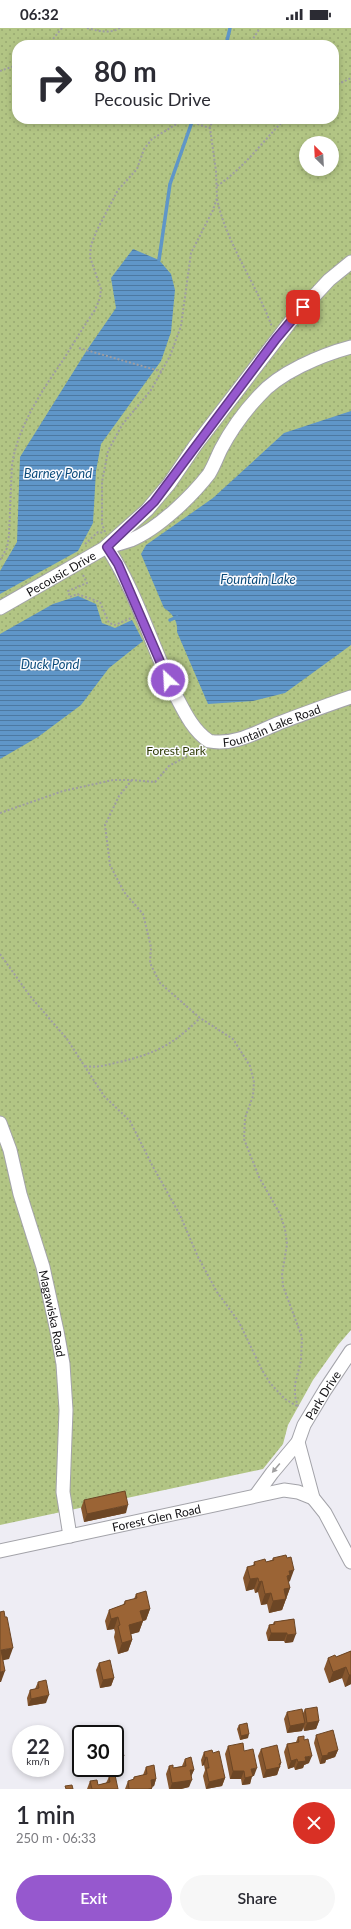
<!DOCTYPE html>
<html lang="en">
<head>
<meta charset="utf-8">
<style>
  :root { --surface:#fff; --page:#f7f7f7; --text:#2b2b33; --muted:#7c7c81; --accent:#9658ce }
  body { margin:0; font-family:Lato,sans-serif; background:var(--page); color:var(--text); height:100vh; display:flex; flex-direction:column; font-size:15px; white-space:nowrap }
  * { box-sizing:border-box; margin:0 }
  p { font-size:13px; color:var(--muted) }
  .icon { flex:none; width:22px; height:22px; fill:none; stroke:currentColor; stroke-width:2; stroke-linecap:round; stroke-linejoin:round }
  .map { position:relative; height:1761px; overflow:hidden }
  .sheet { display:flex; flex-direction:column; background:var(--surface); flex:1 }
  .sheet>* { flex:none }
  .banner { position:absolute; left:12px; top:12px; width:327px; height:84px; border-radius:16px; box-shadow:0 2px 6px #0003; background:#fff; color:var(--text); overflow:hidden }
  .needle { width:26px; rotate:336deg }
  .tools { position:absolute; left:299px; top:108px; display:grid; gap:8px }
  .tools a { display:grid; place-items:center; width:40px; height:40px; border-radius:50%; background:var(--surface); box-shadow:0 2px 6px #0003; font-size:20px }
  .speed { position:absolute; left:12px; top:1697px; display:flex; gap:8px; font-size:20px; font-weight:700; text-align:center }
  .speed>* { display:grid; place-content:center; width:52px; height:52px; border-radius:50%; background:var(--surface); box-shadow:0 2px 6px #0003; line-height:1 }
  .speed small { font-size:10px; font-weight:400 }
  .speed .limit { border:2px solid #111; border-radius:6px; background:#fff; color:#111 }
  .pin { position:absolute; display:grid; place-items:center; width:34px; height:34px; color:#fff; margin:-17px; border-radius:8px; box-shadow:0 2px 6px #0006 }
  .me { position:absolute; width:44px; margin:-22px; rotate:335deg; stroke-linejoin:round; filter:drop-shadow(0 0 3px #0008) }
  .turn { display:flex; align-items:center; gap:14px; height:84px; padding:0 16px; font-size:18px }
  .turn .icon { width:52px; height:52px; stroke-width:2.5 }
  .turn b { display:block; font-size:28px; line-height:34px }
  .round { display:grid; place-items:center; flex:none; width:42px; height:42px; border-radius:21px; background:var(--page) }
  .overview { display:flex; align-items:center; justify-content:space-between; height:68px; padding:0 16px }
  h1 { font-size:24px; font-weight:600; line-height:30px }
  .button { display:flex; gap:8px; margin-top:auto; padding:8px 16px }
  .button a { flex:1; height:46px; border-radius:24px; background:var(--accent); color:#fff; font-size:16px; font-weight:600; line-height:46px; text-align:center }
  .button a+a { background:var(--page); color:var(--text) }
  .status { display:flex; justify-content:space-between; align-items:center; height:28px; padding:0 20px; background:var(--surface); direction:ltr }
  .status svg { height:11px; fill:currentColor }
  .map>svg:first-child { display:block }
</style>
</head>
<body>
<div class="status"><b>06:32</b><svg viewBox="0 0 49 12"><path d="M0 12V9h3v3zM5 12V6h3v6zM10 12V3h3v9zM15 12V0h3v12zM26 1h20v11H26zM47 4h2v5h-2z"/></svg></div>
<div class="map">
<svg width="351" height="1761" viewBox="0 0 351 1761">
  <defs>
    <pattern id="grass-dots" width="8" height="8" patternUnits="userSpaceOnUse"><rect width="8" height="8" fill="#b2c584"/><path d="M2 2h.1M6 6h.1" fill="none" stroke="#98a871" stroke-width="1.8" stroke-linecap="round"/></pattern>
    <pattern id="water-rules" width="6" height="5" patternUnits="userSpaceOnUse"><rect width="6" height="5" fill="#5f96c8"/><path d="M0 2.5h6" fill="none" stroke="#4d79a1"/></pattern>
  </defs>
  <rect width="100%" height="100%" fill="#eeedf4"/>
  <path fill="url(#grass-dots)" fill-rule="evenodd" d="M0 0H351V1302L338 1317 313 1352 288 1397 283 1416 263 1441 0 1497ZM17 17H334V91H17ZM306 115H332V141H306Z"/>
  <g fill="url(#water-rules)">
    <polygon points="133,221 159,232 171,246 175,262 171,304 161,333 101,416 96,443 93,495 78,523 0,566 0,543 17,514 20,429 87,322 116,280 111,250"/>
    <path d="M351 383V617L285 665 253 673 208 676 177 604C178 593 173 586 164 580L141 526 146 517 213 470 284 405Z"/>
    <polygon points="78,568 96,576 102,595 115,600 132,592 143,613 109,640 81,677 38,709 0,731 0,606 53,576"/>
  </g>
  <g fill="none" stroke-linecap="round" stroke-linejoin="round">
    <g stroke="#5f96c8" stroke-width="3.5">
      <polyline points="226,17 230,0"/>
      <polyline points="159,232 170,156 193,91"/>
      <polyline points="170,592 177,589"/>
    </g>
    <g stroke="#a3a3a9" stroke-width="15">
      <g id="minor">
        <path id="s1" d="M351 319C321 327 278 345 258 369 244 384 231 402 221 421 217 429 214 438 209 446 191 469 158 501 131 512 123 515 115 517 107 519 136 563 151 616 174 664 183 681 192 702 209 713 234 718 257 704 279 695 303 686 327 677 351 669"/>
        <path id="s2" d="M0 580 103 521 147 482 169 456 195 418 291 293 329 252 351 234"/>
        <path id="s3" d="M0 1095 10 1122 20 1166 43 1239 57 1303 63 1336 66 1382 63 1464 70 1508"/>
        <polyline points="298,1414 313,1470 325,1485 351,1534"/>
        <path id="s4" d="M256 1467 272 1445 298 1414 304 1397 325 1362 351 1323"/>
        <path id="s5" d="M0 1523 284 1462 298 1464 313 1470"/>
      </g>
    </g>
    <g stroke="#9e9da2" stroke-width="2" stroke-dasharray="2 2" stroke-linecap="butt">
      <path d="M87 0C98 3 110 6 120 0"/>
      <polyline points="48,17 62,0"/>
      <polyline points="249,17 260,0"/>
      <polyline points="0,43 17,37"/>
      <polyline points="334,58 351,50"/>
      <polyline points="182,91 210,100"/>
      <path d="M217 158C244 140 262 114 285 91"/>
      <path d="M217 171C227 217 256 255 272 299"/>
      <polyline points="79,320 163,344"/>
      <polyline points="105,504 102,496 102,454 108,423 122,397 151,362 170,328 181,298 191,225 213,182 217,170 216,143 210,100 213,91"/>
      <polyline points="85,516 98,504 104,505"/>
      <path d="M0 532 7 520 9 507 12 437C17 403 37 370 57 341 70 322 81 302 95 282L100 270 101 261 90 229 91 217 97 202 118 162 137 141 144 121 152 111 180 94V91"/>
      <polyline points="83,547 87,555 68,563 70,569 77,566 100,574 109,595 115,597 131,590"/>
      <polyline points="132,752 119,768 105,797 110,837 124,864 143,886 151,919 150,935 160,955 200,990 233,1011 250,1038 254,1054 253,1068 245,1090 244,1111 259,1149 280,1186 285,1201 287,1216 282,1247 283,1258 302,1309 301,1333 295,1356 295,1368 298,1379"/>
      <polyline points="0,785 63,763 113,752 132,752 155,754 169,738 200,721"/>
      <polyline points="0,926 30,968 67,1011 104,1068 130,1093 152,1137 180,1187 198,1229 217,1264 239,1294 262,1342 270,1355 285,1371 297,1378"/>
      <path d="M85 1038C97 1040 107 1037 119 1034 155 1026 174 1016 200 990"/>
    </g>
    <use href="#minor" stroke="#fff" stroke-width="13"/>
  </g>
  <g fill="#85562e">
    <polygon points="84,1472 126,1485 84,1494 81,1480"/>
    <polygon points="273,1530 290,1553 288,1554 290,1560 282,1582 269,1585 267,1576 261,1577 258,1564 255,1565 254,1561 246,1563 243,1550 247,1539 253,1538 254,1534 266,1534 272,1532"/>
    <polygon points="136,1566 150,1581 146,1592 143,1593 139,1604 131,1606 132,1612 128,1623 118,1626 114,1609 115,1604 114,1601 107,1602 105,1593 109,1582 123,1577 125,1573 134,1571"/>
    <polygon points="294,1591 293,1614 285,1615 284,1613 268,1613 266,1605 269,1597 273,1596 274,1594"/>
    <polygon points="351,1623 351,1656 345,1659 342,1650 329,1655 324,1641 328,1630 336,1629"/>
    <polygon points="99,1635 114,1650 111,1658 100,1660 96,1642"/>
    <polygon points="38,1654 46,1675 28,1678 27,1670 30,1662 35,1661"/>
    <polygon points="305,1681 319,1693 316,1701 304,1703 303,1699 302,1703 287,1705 284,1691 287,1684 303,1685"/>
    <polygon points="239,1697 248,1710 240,1712 237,1701"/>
    <polygon points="316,1707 338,1722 335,1729 326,1732 325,1735 320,1736 314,1715"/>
    <polygon points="298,1709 309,1735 304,1737 303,1740 295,1742 294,1739 288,1741 284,1724 287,1716 296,1714"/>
    <polygon points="228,1718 244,1723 254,1748 252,1748 250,1756 242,1757 241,1751 230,1751 225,1726"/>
    <polygon points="261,1721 281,1735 277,1747 263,1750 258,1728"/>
    <polygon points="204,1724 213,1725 225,1750 222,1758 206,1761 203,1748 205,1742 204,1737 202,1738 201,1732"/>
    <polygon points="185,1731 194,1742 191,1748 189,1759 181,1761 169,1761 166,1746 169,1738 173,1740 182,1738"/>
    <polygon points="146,1739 156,1751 154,1758 152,1759 152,1761 125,1761 128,1753 133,1752 134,1749 143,1747"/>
    <polygon points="37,1740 49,1740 48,1742 45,1743 44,1746 38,1747"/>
    <polygon points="109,1749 118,1761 87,1761 90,1753 98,1757 106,1755"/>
  </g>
  <g fill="#6c4625">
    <polygon points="128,1477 126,1485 84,1494 87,1486"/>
    <polygon points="294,1542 290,1553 288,1554 287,1548 289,1543"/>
    <polygon points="258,1550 254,1561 246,1563 250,1551"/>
    <polygon points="262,1553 258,1564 255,1565 259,1554"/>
    <polygon points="290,1560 282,1582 269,1585 273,1573 284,1561"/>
    <polygon points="271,1565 267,1576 261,1577 265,1566"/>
    <polygon points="150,1581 146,1592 136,1595 140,1583"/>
    <polygon points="118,1589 114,1601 107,1602 111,1591"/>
    <polygon points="143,1593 139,1604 125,1608 129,1597"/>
    <polygon points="271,1605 287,1605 284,1613 268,1613"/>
    <polygon points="296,1606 293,1614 285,1615 287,1607"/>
    <polygon points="132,1612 128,1623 118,1626 122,1615"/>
    <polygon points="13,1620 9,1631 0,1633 1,1622"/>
    <polygon points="346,1639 342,1650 329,1655 333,1644"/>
    <polygon points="5,1643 1,1654 0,1654 0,1644"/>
    <polygon points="349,1647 351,1647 351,1656 345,1659"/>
    <polygon points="114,1650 111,1658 100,1660 103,1652"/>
    <polygon points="49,1667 46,1675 28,1678 31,1671"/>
    <polygon points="319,1693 316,1701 304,1703 307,1695"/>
    <polygon points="305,1695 302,1703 287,1705 290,1698"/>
    <polygon points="249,1706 248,1710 240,1712 241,1708"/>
    <polygon points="338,1722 335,1729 326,1732 325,1735 320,1736 322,1728 328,1725"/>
    <polygon points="124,1728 123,1732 115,1734 115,1730"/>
    <polygon points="312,1728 309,1735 304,1737 303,1740 295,1742 298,1734 305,1729"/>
    <polygon points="207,1729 204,1737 202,1738 205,1730"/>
    <polygon points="297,1731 294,1739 288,1741 291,1733"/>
    <polygon points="281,1735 277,1747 263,1750 266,1742"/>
    <polygon points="44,1740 49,1740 48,1742 45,1743 44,1746 38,1747 40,1743"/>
    <polygon points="257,1740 254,1748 252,1748 250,1756 242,1757 245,1750 251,1741"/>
    <polygon points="190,1742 194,1742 191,1749"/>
    <polygon points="233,1743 244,1743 241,1751 230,1751"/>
    <polygon points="225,1750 222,1758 206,1761 209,1754"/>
    <polygon points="156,1751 154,1758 148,1760 151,1752"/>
    <polygon points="192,1752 189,1759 181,1761 170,1761 172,1755"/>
  </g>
  <g fill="#9b6435" stroke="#6c4625">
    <polygon points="125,1463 128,1477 87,1486 84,1472"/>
    <polygon points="286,1527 287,1530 291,1529 294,1542 289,1543 290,1547 287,1548 290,1560 284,1561 286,1571 273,1573 271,1565 265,1566 262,1553 259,1554 258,1550 250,1551 247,1539 255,1537 254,1534 265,1531 266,1534 274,1532 273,1530"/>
    <polygon points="146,1563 150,1581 140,1583 143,1593 129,1597 132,1612 122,1615 118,1598 120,1597 118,1589 111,1591 109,1582 125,1576 125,1573 137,1570 136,1566"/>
    <polygon points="4,1583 5,1589 7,1589 13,1620 1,1622 5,1643 0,1644 0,1584"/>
    <polygon points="294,1591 296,1606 287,1607 287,1605 271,1605 269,1597 275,1596 274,1594"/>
    <polygon points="351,1623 351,1647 349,1647 346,1639 333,1644 328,1630 335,1627 336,1629"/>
    <polygon points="110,1632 114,1650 103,1652 99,1635"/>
    <polygon points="46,1652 49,1667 31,1671 30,1662 39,1660 38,1654"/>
    <polygon points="317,1679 319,1693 307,1695 305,1681"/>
    <polygon points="302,1681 305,1695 290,1698 287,1684"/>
    <polygon points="247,1695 249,1706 241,1708 239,1697"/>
    <polygon points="333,1702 338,1722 328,1725 328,1727 322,1728 316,1707"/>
    <polygon points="304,1708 304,1712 308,1711 312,1728 305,1729 306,1733 298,1734 297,1731 291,1733 287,1716 299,1714 298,1709"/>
    <polygon points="243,1715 244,1723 253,1721 257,1740 251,1741 253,1748 245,1750 244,1743 233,1743 228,1718"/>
    <polygon points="277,1717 281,1735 279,1736 280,1739 266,1742 261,1721"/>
    <polygon points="122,1721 124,1728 115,1730 115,1723"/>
    <polygon points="212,1722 213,1725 219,1723 225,1750 209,1754 206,1740 209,1740 207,1729 205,1730 204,1724"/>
    <polygon points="191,1729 194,1742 190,1742 192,1752 172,1755 169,1738 173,1737 173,1740 186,1738 185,1731"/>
    <polygon points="154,1737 156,1751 151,1752 152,1760 148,1761 129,1761 128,1753 134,1751 134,1749 147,1746 146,1739"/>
    <polygon points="39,1740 45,1740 45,1742 40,1743"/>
    <polygon points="115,1747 118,1761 92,1761 90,1753 97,1752 98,1757 110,1754 109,1749"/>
    <polygon points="72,1757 73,1761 66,1761 65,1758"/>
  </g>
  <defs><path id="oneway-solid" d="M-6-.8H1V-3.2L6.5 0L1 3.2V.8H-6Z"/></defs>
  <use fill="#a1a0a1" href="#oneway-solid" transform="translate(276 1440) rotate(130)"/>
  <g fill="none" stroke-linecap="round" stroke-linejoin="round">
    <g stroke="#623986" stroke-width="10">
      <polyline id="route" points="168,652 118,536 107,519 154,474 276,311 303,279"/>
    </g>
    <use href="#route" stroke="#9658ce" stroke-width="7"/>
  </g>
  <g text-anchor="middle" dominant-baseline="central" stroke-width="3" stroke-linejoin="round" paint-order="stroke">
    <g font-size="12" fill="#131215" stroke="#fbfbff">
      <text stroke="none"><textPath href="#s2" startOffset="70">Pecousic Drive</textPath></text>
      <text stroke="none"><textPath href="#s1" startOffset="613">Fountain Lake Road</textPath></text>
      <text stroke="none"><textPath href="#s3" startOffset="198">Magawiska Road</textPath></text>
      <text stroke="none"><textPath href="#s4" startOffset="121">Park Drive</textPath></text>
      <text stroke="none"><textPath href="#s5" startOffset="160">Forest Glen Road</textPath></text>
    </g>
    <g font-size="12" fill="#2f3b06" stroke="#fbfbff">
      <text x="176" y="722">Forest Park</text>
    </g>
    <g font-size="13" font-style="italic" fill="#0d4d7c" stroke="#fbfbff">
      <text x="58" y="445">Barney Pond</text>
      <text x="258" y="551">Fountain Lake</text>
      <text x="50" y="636">Duck Pond</text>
    </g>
  </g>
</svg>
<div class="tools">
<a><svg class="needle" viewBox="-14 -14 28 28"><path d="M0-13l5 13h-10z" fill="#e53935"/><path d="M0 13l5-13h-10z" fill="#7c7c81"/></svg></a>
</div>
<div class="speed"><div>22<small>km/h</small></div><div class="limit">30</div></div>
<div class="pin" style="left:303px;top:279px;background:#d93025"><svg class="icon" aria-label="arrive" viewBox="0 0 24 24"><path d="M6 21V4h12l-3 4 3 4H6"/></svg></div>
<svg class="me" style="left:168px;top:652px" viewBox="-20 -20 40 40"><circle r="17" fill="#9658ce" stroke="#fff" stroke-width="3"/><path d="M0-11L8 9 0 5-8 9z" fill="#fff"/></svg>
<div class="banner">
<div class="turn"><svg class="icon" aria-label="right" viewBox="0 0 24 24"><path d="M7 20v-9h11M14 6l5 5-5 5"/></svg><div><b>80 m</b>Pecousic Drive</div></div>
</div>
</div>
<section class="sheet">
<div class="overview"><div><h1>1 min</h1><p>250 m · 06:33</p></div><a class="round" style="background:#d93025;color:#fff"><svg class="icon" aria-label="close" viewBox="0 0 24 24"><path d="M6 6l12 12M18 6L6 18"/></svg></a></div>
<div class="button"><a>Exit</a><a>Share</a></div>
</section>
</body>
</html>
